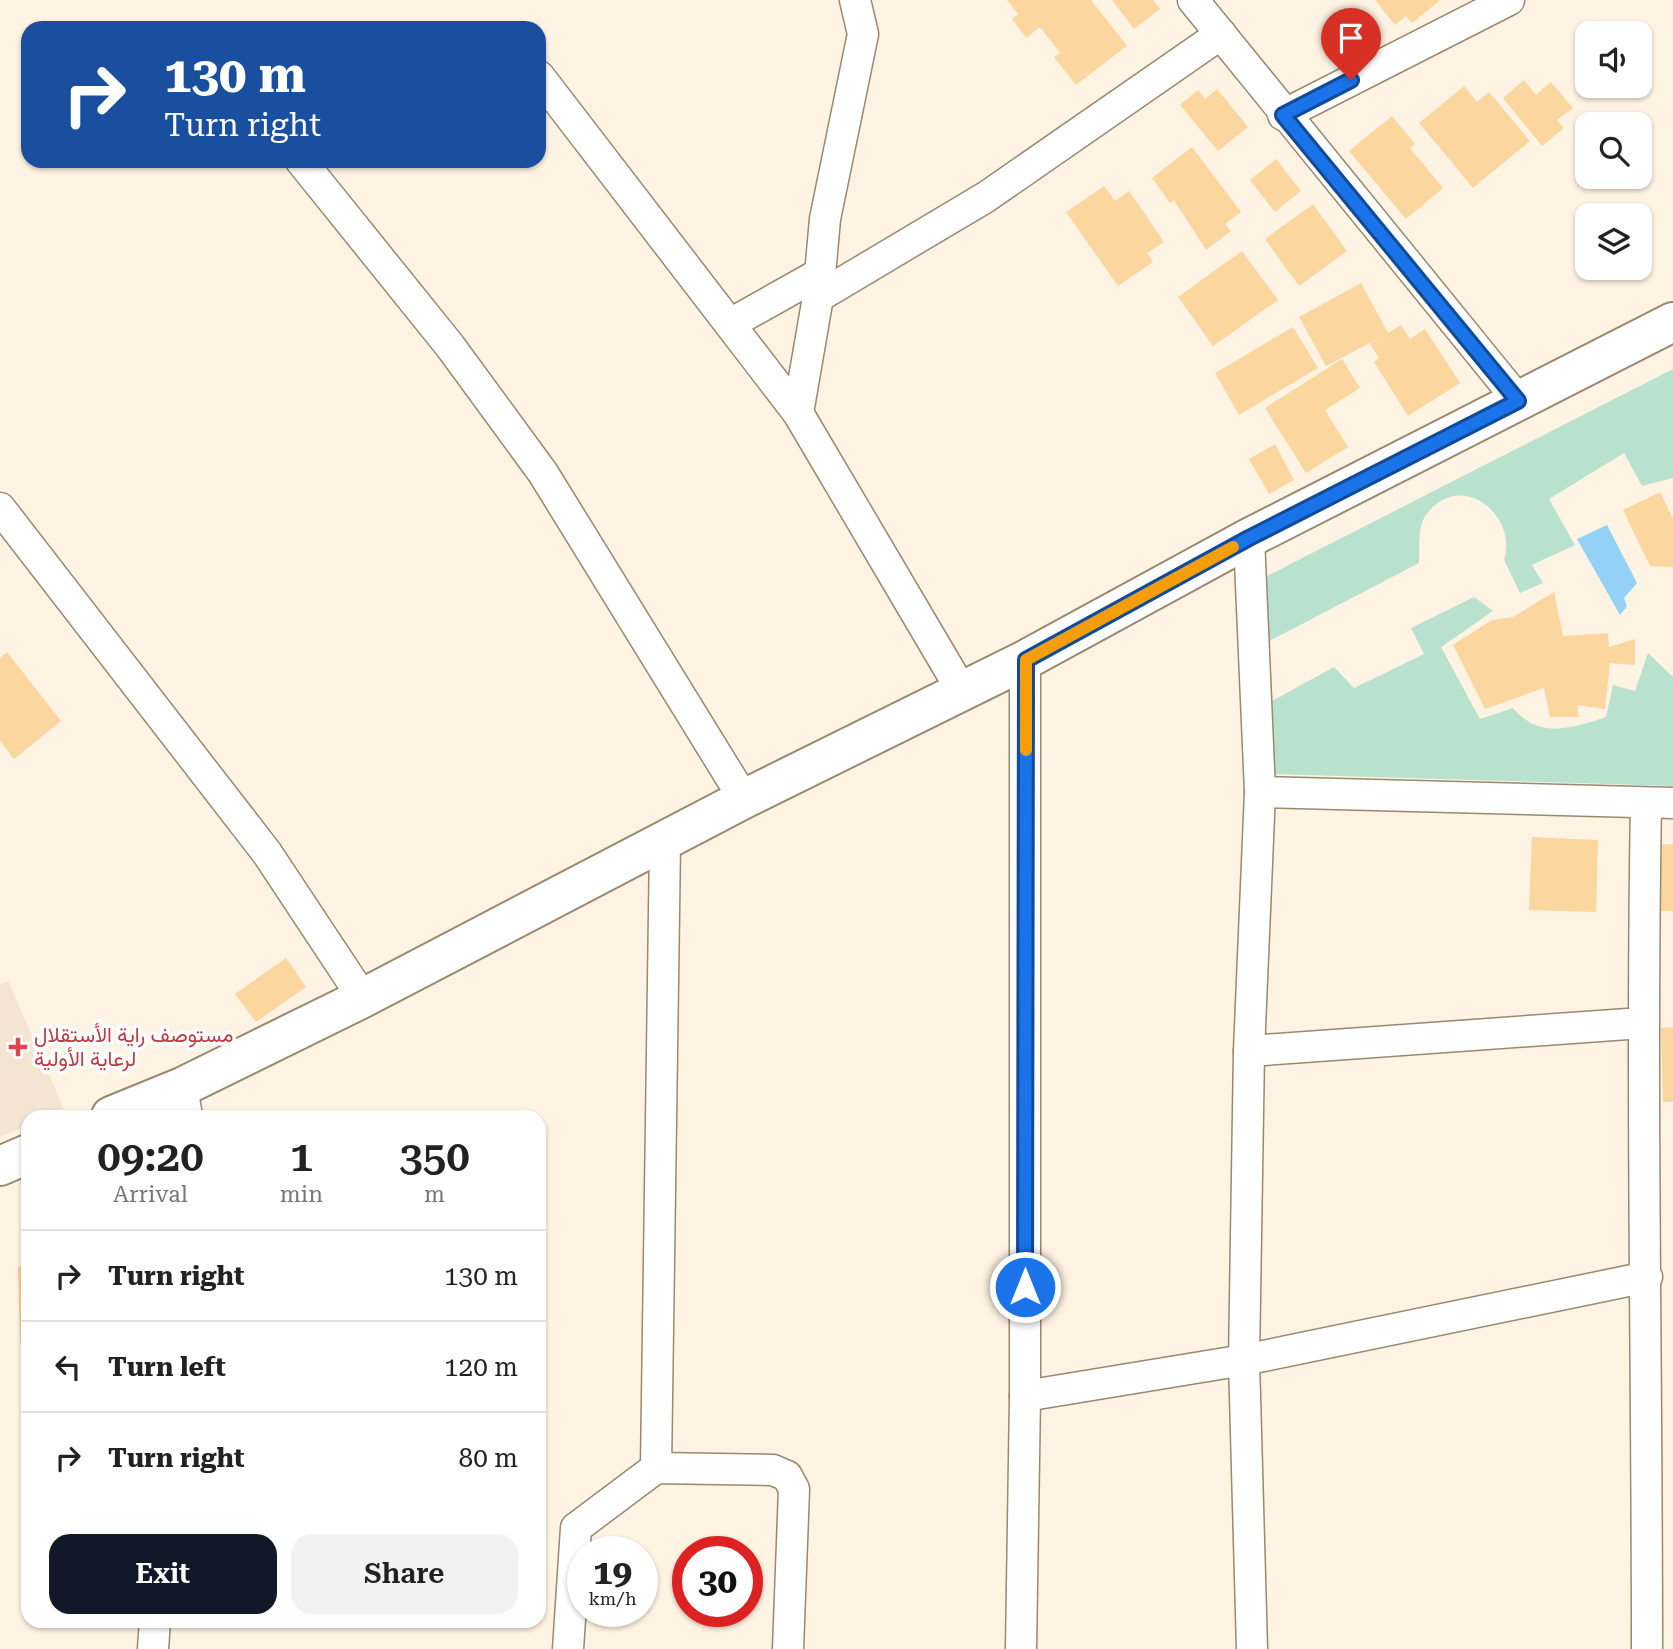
<!DOCTYPE html>
<html lang="en">
<head>
<meta charset="utf-8">
<style>
  :root { --surface:#fff; --page:#f2f2f2; --text:#222; --muted:#767676; --line:#e0e0e0; --accent:#111827 }
  body { margin:0; font-family:"Roboto Serif",Vazirmatn,serif; background:var(--page); color:var(--text); height:100vh; display:flex; flex-direction:column; font-size:26px; white-space:nowrap }
  * { box-sizing:border-box; margin:0 }
  p { font-size:23px; color:var(--muted) }
  .icon { flex:none; width:38px; height:38px; fill:none; stroke:currentColor; stroke-width:2; stroke-linecap:round; stroke-linejoin:round }
  .map { position:relative; flex:1; overflow:hidden }
  .panel { position:absolute; left:21px; top:1110px; width:525px; height:518px; display:flex; flex-direction:column; background:var(--surface); border-radius:21px; box-shadow:0 2px 5px #0004 }
  .panel>* { flex:none }
  .top-card { position:absolute; left:21px; top:21px; width:525px; height:147px; border-radius:21px; box-shadow:0 2px 5px #0004; background:#1a4fa0; color:#fff; overflow:hidden }
  .buttons { position:absolute; left:1575px; top:21px; display:grid; gap:14px }
  .buttons a { display:grid; place-items:center; width:77px; height:77px; border-radius:14px; background:var(--surface); box-shadow:0 2px 5px #0004; font-size:35px }
  .speed { position:absolute; left:567px; top:1536px; display:flex; gap:14px; font-size:35px; font-weight:700; text-align:center }
  .speed>* { display:grid; place-content:center; width:91px; height:91px; border-radius:50%; background:var(--surface); box-shadow:0 2px 5px #0004; line-height:1 }
  .speed small { font-size:18px; font-weight:400 }
  .speed .limit { border:10px solid #d22; background:#fff; color:#111 }
  .pin { position:absolute; display:grid; place-items:center; width:60px; height:60px; color:#fff; margin:-72px -30px; border-radius:50% 50% 50% 0; rotate:-45deg; box-shadow:0 0 7px #0007 }
  .pin .icon { rotate:45deg }
  .me { position:absolute; width:77px; margin:-38px; rotate:0deg; stroke-linejoin:round; filter:drop-shadow(0 0 5px #0008) }
  .turn { display:flex; align-items:center; gap:24px; height:147px; padding:0 28px; font-size:32px }
  .turn .icon { width:91px; height:91px; stroke-width:2.5 }
  .turn b { display:block; font-size:49px; line-height:60px }
  .eta { display:flex; justify-content:space-evenly; align-items:center; height:119px; text-align:center }
  .eta b { font-size:42px; font-weight:600; line-height:49px }
  .button { display:flex; gap:14px; margin-top:auto; padding:14px 28px }
  .button a { flex:1; height:80px; border-radius:21px; background:var(--accent); color:#fff; font-size:28px; font-weight:600; line-height:80px; text-align:center }
  .button a+a { background:var(--page); color:var(--text) }
  ul { padding:0; list-style:none }
  li { display:flex; align-items:center; gap:21px; height:91px; padding:0 28px; border-top:2px solid var(--line) }
  li div { flex:1 }
  li b { display:block; font-size:26px }
  li em { font-style:normal }
  .map>svg:first-child { display:block }
</style>
</head>
<body>
<div class="map">
<svg width="1673" height="1649" viewBox="0 0 1673 1649">
  <rect width="100%" height="100%" fill="#fff3e3"/>
  <polygon fill="#f4e4d2" points="8,981 64,1109 47,1116 28,1116 28,1125 0,1137 0,985"/>
  <g fill="#b9e2ce">
    <path d="M1673 369V478L1642 486 1624 453 1549 499 1575 545 1532 565 1543 583 1520 593 1504 560C1518 513 1459 469 1426 515 1417 527 1420 549 1419 563L1262 645 1261 579Z"/>
    <path d="M1474 597 1493 611 1441 647 1480 719 1513 708C1540 740 1571 728 1606 717L1613 685 1635 691 1648 653 1673 677V786L1270 774 1272 701 1334 667 1354 688 1424 654 1411 628Z"/>
  </g>
  <polygon fill="#93d1f6" points="1607,525 1637,583 1624,598 1627,606 1620,615 1577,539"/>
  <g fill="#fcd69f">
    <polygon points="1007,0 1091,0 1127,46 1076,85 1054,57 1060,53 1040,27 1026,38 1012,19 1018,14"/>
    <polygon points="1112,0 1153,0 1160,9 1134,29"/>
    <polygon points="1375,0 1440,0 1412,23 1406,16 1395,25"/>
    <polygon points="1524,80 1536,95 1551,82 1573,108 1557,120 1564,128 1542,146 1503,98"/>
    <polygon points="1464,86 1477,102 1489,92 1530,141 1473,188 1419,123"/>
    <polygon points="1217,89 1248,127 1218,151 1180,105 1198,90 1205,99"/>
    <polygon points="1392,116 1415,144 1410,148 1443,188 1406,219 1349,151"/>
    <polygon points="1192,147 1241,212 1225,224 1231,231 1206,250 1174,200 1170,203 1152,178"/>
    <polygon points="1276,159 1301,191 1275,212 1250,180"/>
    <polygon points="1104,186 1115,201 1129,191 1164,242 1147,253 1153,262 1118,286 1066,212"/>
    <polygon points="1313,204 1347,251 1299,286 1265,239"/>
    <polygon points="1242,251 1278,300 1213,346 1178,297"/>
    <polygon points="1361,283 1388,333 1401,325 1410,339 1425,329 1460,383 1408,416 1374,362 1379,358 1370,344 1383,336 1326,366 1299,317"/>
    <polygon points="1293,327 1318,368 1239,415 1215,373"/>
    <polygon points="1342,359 1360,388 1325,410 1348,447 1306,473 1265,408"/>
    <polygon points="1275,444 1294,480 1269,494 1249,459"/>
    <polygon points="1660,492 1673,519 1673,567 1650,566 1623,510"/>
    <polygon points="1554,592 1563,636 1608,633 1609,647 1635,639 1635,665 1610,663 1605,709 1577,705 1579,717 1550,717 1544,688 1485,709 1453,645 1492,620 1513,617"/>
    <polygon points="7,652 61,721 14,759 0,741 0,658"/>
    <polygon points="1532,837 1598,840 1596,912 1529,910"/>
    <polygon points="1673,844 1673,911 1658,911 1655,845"/>
    <polygon points="286,958 306,987 256,1022 235,994"/>
    <polygon points="1673,1027 1673,1102 1663,1102 1661,1028"/>
    <polygon points="18,1267 28,1267 28,1344 20,1344"/>
  </g>
  <g fill="none" stroke-linecap="round" stroke-linejoin="round">
    <g stroke="#9a886f" stroke-width="33">
      <g id="minor">
        <polyline points="1193,0 1519,401"/>
        <polyline points="539,76 798,413 962,691"/>
        <polyline points="1283,115 1509,0"/>
        <polyline points="301,161 450,346 543,473 744,799"/>
        <polyline points="818,297 825,219 863,34 855,0"/>
        <polyline points="730,324 819,274"/>
        <polyline points="798,413 818,297 986,197 1221,34"/>
        <polyline points="0,508 267,853 363,998"/>
        <polyline points="1249,538 1260,792 1249,1051 1244,1360 1252,1649"/>
        <polyline points="1260,792 1673,803"/>
        <path d="M1646 803C1641 1085 1647 1367 1647 1649"/>
        <polyline points="1249,1051 1642,1023"/>
        <polyline points="182,1087 187,1116"/>
        <polyline points="1025,1396 1244,1360 1647,1277"/>
        <polyline points="656,1468 665,843"/>
        <polyline points="153,1649 155,1620"/>
        <polyline points="568,1649 576,1528 656,1468 773,1470 787,1476 794,1489 788,1649"/>
        <polyline points="1021,1649 1025,1396 1025,660"/>
      </g>
    </g>
    <g stroke="#9a886f" stroke-width="42">
      <g id="secondary">
        <polyline points="111,1116 182,1087 363,998 744,799 1025,660 1249,538 1673,322"/>
        <polyline points="0,1166 28,1154"/>
      </g>
    </g>
    <use href="#minor" stroke="#fff" stroke-width="30"/>
    <use href="#secondary" stroke="#fff" stroke-width="38"/>
  </g>
  <g fill="none" stroke-linecap="round" stroke-linejoin="round">
    <g stroke="#114b97" stroke-width="18">
      <polyline id="route" points="1025,1287 1026,660 1249,538 1518,401 1283,115 1351,80"/>
    </g>
    <use href="#route" stroke="#1a73e8" stroke-width="12"/>
    <polyline stroke="#f59e0b" stroke-width="12" points="1026,750 1026,660 1233,547"/>
  </g>
  <path fill="#e0444e" stroke="#fff" stroke-width="2.5" d="M14.5 1036.5h7v7h7v7h-7v7h-7v-7h-7v-7h7z"/>
  <g text-anchor="middle" dominant-baseline="central" stroke-width="7" stroke-linejoin="round" paint-order="stroke">
    <g font-size="21" fill="#be3a42" stroke="#fff" text-anchor="start">
      <text x="34" y="1035">مستوصف راية الأستقلال<tspan x="34" dy="24">لرعاية الأولية</tspan></text>
    </g>
  </g>
</svg>
<div class="buttons">
<a><svg class="icon" aria-label="sound" viewBox="0 0 24 24"><path d="M4 9h4l5-4v14l-5-4H4zM17 9q2 3 0 6"/></svg></a>
<a><svg class="icon" aria-label="search" viewBox="0 0 24 24"><circle cx="10" cy="10" r="6"/><path d="M15 15l6 6"/></svg></a>
<a><svg class="icon" aria-label="layers" viewBox="0 0 24 24"><path d="M12 4l9 5-9 5-9-5zM3 14l9 5 9-5"/></svg></a>
</div>
<div class="speed"><div>19<small>km/h</small></div><div class="limit">30</div></div>
<div class="pin" style="left:1351px;top:80px;background:#d93025"><svg class="icon" aria-label="arrive" viewBox="0 0 24 24"><path d="M6 21V4h12l-3 4 3 4H6"/></svg></div>
<svg class="me" style="left:1025px;top:1287px" viewBox="-20 -20 40 40"><circle r="17" fill="#1a73e8" stroke="#fff" stroke-width="3"/><path d="M0-11L8 9 0 5-8 9z" fill="#fff"/></svg>
<div class="top-card">
<div class="turn"><svg class="icon" aria-label="right" viewBox="0 0 24 24"><path d="M7 20v-9h11M14 6l5 5-5 5"/></svg><div><b>130 m</b>Turn right</div></div>
</div>
<section class="panel">
<div class="eta">
<div><b>09:20</b><p>Arrival</p></div>
<div><b>1</b><p>min</p></div>
<div><b>350</b><p>m</p></div>
</div>
<ul>
<li><svg class="icon" aria-label="right" viewBox="0 0 24 24"><path d="M7 20v-9h11M14 6l5 5-5 5"/></svg><div><b>Turn right</b></div><em>130 m</em></li>
<li><svg class="icon" aria-label="left" viewBox="0 0 24 24"><path d="M17 20v-9H6M10 6l-5 5 5 5"/></svg><div><b>Turn left</b></div><em>120 m</em></li>
<li><svg class="icon" aria-label="right" viewBox="0 0 24 24"><path d="M7 20v-9h11M14 6l5 5-5 5"/></svg><div><b>Turn right</b></div><em>80 m</em></li>
</ul>
<div class="button"><a>Exit</a><a>Share</a></div>
</section>
</div>
</body>
</html>
